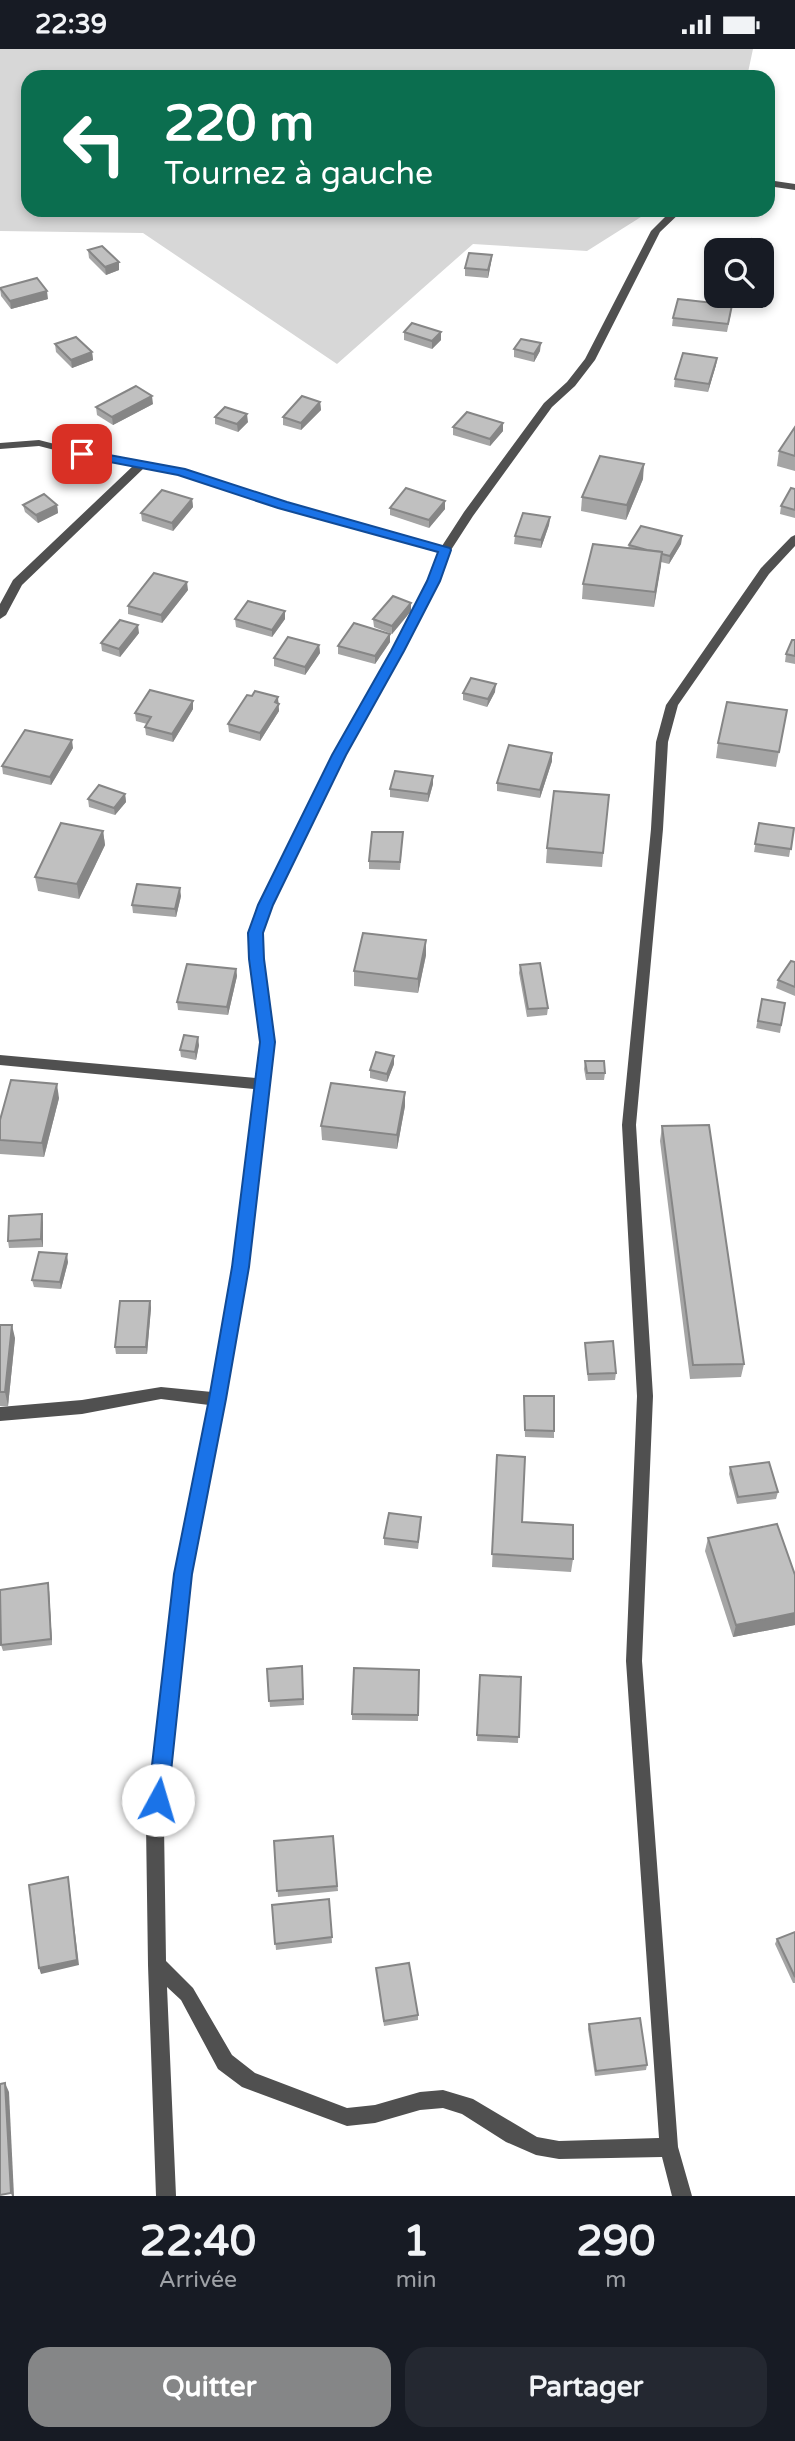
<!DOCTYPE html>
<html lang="fr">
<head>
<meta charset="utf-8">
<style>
  :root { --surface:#171b24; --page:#242831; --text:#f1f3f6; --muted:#9ea1a6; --accent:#858687 }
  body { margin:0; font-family:"Varela Round",sans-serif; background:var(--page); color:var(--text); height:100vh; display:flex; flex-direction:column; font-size:26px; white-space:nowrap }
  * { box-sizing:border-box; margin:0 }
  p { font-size:23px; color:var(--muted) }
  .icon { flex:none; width:38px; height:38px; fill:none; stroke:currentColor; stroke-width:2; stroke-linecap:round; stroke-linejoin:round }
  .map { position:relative; height:2147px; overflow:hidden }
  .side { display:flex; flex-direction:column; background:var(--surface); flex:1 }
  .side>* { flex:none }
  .guide { position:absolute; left:21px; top:21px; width:754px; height:147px; border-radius:21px; box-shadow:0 4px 10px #0003; background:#0b6e4f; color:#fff; overflow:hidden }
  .buttons { position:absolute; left:704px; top:189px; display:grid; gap:14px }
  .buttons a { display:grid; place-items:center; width:70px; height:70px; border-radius:14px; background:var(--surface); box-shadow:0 4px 10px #0003; font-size:35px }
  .pin { position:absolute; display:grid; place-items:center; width:60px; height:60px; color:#fff; margin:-30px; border-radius:14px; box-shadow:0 4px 10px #0006 }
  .me { position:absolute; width:77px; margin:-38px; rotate:6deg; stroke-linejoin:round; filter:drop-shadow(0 0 5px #0008) }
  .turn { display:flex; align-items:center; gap:24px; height:147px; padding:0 28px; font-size:32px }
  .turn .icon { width:91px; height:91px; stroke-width:2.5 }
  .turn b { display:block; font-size:49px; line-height:60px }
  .eta { display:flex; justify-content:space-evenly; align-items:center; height:119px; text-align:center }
  .eta b { font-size:42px; font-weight:700; line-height:49px }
  .action { display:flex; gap:14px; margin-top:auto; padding:14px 28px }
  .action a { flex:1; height:80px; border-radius:21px; background:var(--accent); color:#fff; font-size:28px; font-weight:700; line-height:80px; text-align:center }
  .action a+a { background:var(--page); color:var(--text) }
  .status { display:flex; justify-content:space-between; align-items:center; height:49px; padding:0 35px; background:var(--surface); direction:ltr }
  .status svg { height:19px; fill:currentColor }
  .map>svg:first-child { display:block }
</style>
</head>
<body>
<div class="status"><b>22:39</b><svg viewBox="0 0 49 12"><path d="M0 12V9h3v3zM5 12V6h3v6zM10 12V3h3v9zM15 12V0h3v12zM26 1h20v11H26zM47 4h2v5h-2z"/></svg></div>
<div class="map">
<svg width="795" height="2147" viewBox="0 0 795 2147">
  <rect width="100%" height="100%" fill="#fff"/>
  <polygon fill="#d7d7d7" points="0,0 753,0 747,28 28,28 28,161 652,161 587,202 473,195 337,315 143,184 0,182"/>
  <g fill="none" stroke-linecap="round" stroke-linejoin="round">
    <g fill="#505050" fill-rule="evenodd">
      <polygon points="768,131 795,135 795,141 768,137"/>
      <polygon points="672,161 683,161 660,183 595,311 575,337 552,358 473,467 451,501 439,532 404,602 345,706 272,856 263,884 263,910 274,993 247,1218 226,1350 191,1525 164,1776 166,1912 193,1939 232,2006 255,2024 347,2059 375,2056 420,2043 443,2041 473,2050 537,2088 559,2092 659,2089 626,1612 637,1347 622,1076 651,780 656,693 666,656 761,519 791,488 795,486 795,497 769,525 678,656 668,693 663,780 636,1076 653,1347 642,1612 678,2098 692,2147 672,2147 662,2108 559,2110 536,2106 506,2093 462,2065 443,2059 420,2061 375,2074 347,2077 242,2038 218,2020 181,1951 167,1938 176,2147 156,2147 148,1916 146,1776 175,1525 209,1356 161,1350 82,1365 0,1372 0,1358 82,1351 161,1338 212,1343 233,1218 254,1040 0,1016 0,1006 256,1029 260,993 249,910 249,884 260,856 333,706 392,602 427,532 439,503 279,458 178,425 144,419 22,536 6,566 0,570 0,555 13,531 133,417 82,408 39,397 0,400 0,394 39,391 82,402 180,419 287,454 442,497 464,463 544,354 567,333 585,310 651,182"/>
    </g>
  </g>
  <g fill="#a5a5a5">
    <polygon points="88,201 119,221 106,226 89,209"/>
    <polygon points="492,206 491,214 488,229 465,227 465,219"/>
    <polygon points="0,239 48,250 11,260 1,247"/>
    <polygon points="731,264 727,283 672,277 673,269"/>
    <polygon points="404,283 441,291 432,300 404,291"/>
    <polygon points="55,295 92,303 93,311 72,319 56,303"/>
    <polygon points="514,300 540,302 534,313 514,308"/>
    <polygon points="717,309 716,316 708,343 674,338 675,330"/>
    <polygon points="320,353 321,361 301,381 283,376 283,368"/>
    <polygon points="153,355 113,376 97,366 96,358"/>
    <polygon points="215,368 248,373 238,383 215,375"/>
    <polygon points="503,374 503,382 490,397 453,386 453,378"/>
    <polygon points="795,378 795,422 777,417 779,402"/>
    <polygon points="643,430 626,471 581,462 582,448"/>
    <polygon points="795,440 795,469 780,465 781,457"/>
    <polygon points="192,450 193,458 173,482 142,472 141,464"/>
    <polygon points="445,452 445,460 429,479 390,466 390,459"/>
    <polygon points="23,456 57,456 58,464 38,474 25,463"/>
    <polygon points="550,468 549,476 541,499 514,495 515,487"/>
    <polygon points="682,487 681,495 669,515 661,513 654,558 582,550 583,535 628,499 629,496"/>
    <polygon points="188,541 162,574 128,565 128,557"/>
    <polygon points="411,554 411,562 392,585 374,578 373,570"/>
    <polygon points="235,570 285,570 272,588 236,578"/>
    <polygon points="139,584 120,608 102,602 101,594"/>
    <polygon points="795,591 795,615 785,613 786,605"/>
    <polygon points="390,593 375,615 338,605 338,597"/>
    <polygon points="319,596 320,604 305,626 274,617 274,609"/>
    <polygon points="495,643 487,658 463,651 463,644"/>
    <polygon points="193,652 193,660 173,693 146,686 145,678 147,675 136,672 135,664"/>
    <polygon points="278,654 279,662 260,692 229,683 228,675"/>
    <polygon points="787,661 776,718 716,709 718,694"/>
    <polygon points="73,699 51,736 3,725 2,717"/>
    <polygon points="552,704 552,712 540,749 497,742 497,734"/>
    <polygon points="433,727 433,735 428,753 390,748 390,740"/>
    <polygon points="125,745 126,753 115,766 89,758 88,750"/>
    <polygon points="609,746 602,818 546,814 547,799"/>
    <polygon points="759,774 794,779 789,808 754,803"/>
    <polygon points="103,782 105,796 79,850 38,842 35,828"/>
    <polygon points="403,783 400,821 369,820 369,812"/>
    <polygon points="181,847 176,868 133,864 132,856"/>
    <polygon points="426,891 426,906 418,944 354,937 354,922"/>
    <polygon points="795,913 795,947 776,939 778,931"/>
    <polygon points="520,916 548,959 547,966 527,968 519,924"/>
    <polygon points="236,920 237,927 228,966 178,961 177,953"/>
    <polygon points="762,950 785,954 780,984 756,979"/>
    <polygon points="199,996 196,1011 181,1008 180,1001"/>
    <polygon points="585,1012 605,1024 604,1031 586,1031 584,1020"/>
    <polygon points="394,1015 387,1033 370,1029 370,1021"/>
    <polygon points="59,1049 44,1108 0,1105 0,1071"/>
    <polygon points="405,1057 397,1100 322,1091 321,1077"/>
    <polygon points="662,1077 744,1315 741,1328 690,1330 660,1092"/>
    <polygon points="43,1173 43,1198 9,1199 8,1192"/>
    <polygon points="68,1213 61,1240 34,1238 32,1231"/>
    <polygon points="150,1252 151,1259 147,1305 116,1305 115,1298"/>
    <polygon points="0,1276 15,1289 8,1357 0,1357"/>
    <polygon points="585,1294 616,1324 615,1331 588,1332 585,1301"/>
    <polygon points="524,1347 554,1382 554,1389 525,1388"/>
    <polygon points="497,1406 522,1473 573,1510 571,1523 492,1518"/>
    <polygon points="730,1418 778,1443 776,1450 737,1455 729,1425"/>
    <polygon points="421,1475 418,1500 384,1496 384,1489"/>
    <polygon points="708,1489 795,1526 795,1576 733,1588 705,1502"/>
    <polygon points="49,1541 52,1596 3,1602 1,1596"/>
    <polygon points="302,1617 304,1656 270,1658 267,1620"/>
    <polygon points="419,1621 418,1672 352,1671 352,1665"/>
    <polygon points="480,1626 521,1628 518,1694 477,1692"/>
    <polygon points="333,1787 338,1842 278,1848 274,1792"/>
    <polygon points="329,1850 332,1894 276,1901 272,1856"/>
    <polygon points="795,1883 795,1934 793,1934 775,1895 777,1890"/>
    <polygon points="376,1919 418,1966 418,1971 384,1977"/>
    <polygon points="589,1975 647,2016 646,2021 595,2027 588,1980"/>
  </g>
  <g fill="#868686">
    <polygon points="770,195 769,202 761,212 761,206"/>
    <polygon points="492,206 491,214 488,229 488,221"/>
    <polygon points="119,213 119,221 106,226 105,218"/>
    <polygon points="47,242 48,250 11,260 10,252"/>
    <polygon points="441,283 441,291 432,300 432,292"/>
    <polygon points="541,294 540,302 534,313 534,305"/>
    <polygon points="92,303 93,311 72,319 71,311"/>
    <polygon points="717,309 716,316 708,343 709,335"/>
    <polygon points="152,347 153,355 113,376 112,368"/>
    <polygon points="320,353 321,361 301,381 301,374"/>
    <polygon points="247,365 248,373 238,383 237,375"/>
    <polygon points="503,374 503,382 490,397 490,390"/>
    <polygon points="644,415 643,430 626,471 627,456"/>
    <polygon points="192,450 193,458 173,482 172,474"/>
    <polygon points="445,452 445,460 429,479 429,471"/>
    <polygon points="57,456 58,464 38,474 36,466"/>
    <polygon points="550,468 549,476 541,499 541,491"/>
    <polygon points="682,487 681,495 669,515 670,507"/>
    <polygon points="662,503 661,517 654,558 655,543"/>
    <polygon points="187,533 188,541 162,574 161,566"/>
    <polygon points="411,554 411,562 392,585 392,577"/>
    <polygon points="285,562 285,570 272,588 272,581"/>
    <polygon points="138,576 139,584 120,608 119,600"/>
    <polygon points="390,585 390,593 375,615 375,607"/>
    <polygon points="319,596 320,604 305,626 305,618"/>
    <polygon points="496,635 495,643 487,658 488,650"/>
    <polygon points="278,648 279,662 260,692 260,684"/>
    <polygon points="193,652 193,660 173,693 172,685"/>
    <polygon points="72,691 73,699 51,736 50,728"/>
    <polygon points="552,704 552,712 540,749 540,741"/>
    <polygon points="433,727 433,735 428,753 428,745"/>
    <polygon points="125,745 126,753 115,766 114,759"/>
    <polygon points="103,782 105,796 79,850 77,835"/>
    <polygon points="180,839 181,847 176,868 175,860"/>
    <polygon points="426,891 426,906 418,944 418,930"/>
    <polygon points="236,920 237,927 228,966 227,958"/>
    <polygon points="198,988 199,996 196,1011 195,1003"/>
    <polygon points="394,1007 394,1015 387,1033 387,1025"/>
    <polygon points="57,1035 59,1049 44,1108 42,1094"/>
    <polygon points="405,1043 405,1057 397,1100 397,1086"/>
    <polygon points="42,1165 43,1173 43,1198 41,1190"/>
    <polygon points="67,1205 68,1213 61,1240 60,1233"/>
    <polygon points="150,1252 151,1259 147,1305 146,1298"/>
    <polygon points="12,1276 15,1289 8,1357 5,1343"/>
    <polygon points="48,1534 49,1541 52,1596 51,1590"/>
    <polygon points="795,1564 795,1576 733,1588 736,1576"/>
    <polygon points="68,1828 79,1916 41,1925 39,1919"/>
    <polygon points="5,2034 9,2043 14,2147 12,2147 11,2144"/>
  </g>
  <g fill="#c0c0c0" stroke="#868686" stroke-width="2">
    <polygon points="752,190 770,195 761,206 761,201 744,201"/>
    <polygon points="102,197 119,213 105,218 88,201"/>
    <polygon points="469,204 492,206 488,221 465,219"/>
    <polygon points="37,229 47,242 10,252 0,239"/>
    <polygon points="678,250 732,256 728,275 673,269"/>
    <polygon points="412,274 441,283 432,292 404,283"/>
    <polygon points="76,288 92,303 71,311 55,295"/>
    <polygon points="521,290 541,294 534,305 514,300"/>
    <polygon points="683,304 717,309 709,335 675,330"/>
    <polygon points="136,337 152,347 112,368 96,358"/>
    <polygon points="302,347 320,353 301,374 283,368"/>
    <polygon points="225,358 247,365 237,375 215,368"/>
    <polygon points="467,363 503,374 490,390 453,378"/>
    <polygon points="795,378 795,407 779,402"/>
    <polygon points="600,407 644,415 627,456 582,448"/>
    <polygon points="406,439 445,452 429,471 390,459"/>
    <polygon points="791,439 795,440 795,461 781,457"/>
    <polygon points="162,441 192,450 172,474 141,464"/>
    <polygon points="44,445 57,456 36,466 23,456"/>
    <polygon points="523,464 550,468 541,491 515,487"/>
    <polygon points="641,477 682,487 670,507 662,505 662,503 647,501 629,496"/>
    <polygon points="593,495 662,503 655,543 583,535"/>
    <polygon points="154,524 187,533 161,566 128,557"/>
    <polygon points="393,547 411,554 392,577 373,570"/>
    <polygon points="248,552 285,562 272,581 235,570"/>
    <polygon points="120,571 138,576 119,600 101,594"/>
    <polygon points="354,574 390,585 375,607 338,597"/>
    <polygon points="288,588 319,596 305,618 274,609"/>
    <polygon points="792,591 795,591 795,607 786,605"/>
    <polygon points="471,629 496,635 488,650 463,644"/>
    <polygon points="150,641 193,652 172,685 145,678 151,668 135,664"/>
    <polygon points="255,642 278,648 275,653 279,655 260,684 228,675 247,646 252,647"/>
    <polygon points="727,653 787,661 779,703 718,694"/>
    <polygon points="25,681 72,691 50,728 2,717"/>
    <polygon points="509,696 552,704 540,741 497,734"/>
    <polygon points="395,722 433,727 428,745 390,740"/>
    <polygon points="99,736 125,745 114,759 88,750"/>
    <polygon points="554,742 609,746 603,804 547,799"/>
    <polygon points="61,774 103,782 77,835 35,828"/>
    <polygon points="759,774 794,779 791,800 755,795"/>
    <polygon points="372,783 403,783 400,813 369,812"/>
    <polygon points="137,835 180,839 175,860 132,856"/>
    <polygon points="363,884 426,891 418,930 354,922"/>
    <polygon points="791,912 795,913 795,938 778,931"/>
    <polygon points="540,914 548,959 528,960 520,916"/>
    <polygon points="187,915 236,920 227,958 177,953"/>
    <polygon points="762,950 785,954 781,976 758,972"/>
    <polygon points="184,986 198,988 195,1003 180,1001"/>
    <polygon points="376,1003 394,1007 387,1025 370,1021"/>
    <polygon points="585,1012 604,1012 605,1024 587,1024"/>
    <polygon points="11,1031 57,1035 42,1094 0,1091 0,1071"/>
    <polygon points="331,1034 405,1043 397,1086 321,1077"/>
    <polygon points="709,1076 744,1315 693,1316 662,1077"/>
    <polygon points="42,1165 41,1190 8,1192 9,1167"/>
    <polygon points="39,1203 67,1205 60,1233 32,1231"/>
    <polygon points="120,1252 150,1252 146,1298 115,1298"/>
    <polygon points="0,1276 12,1276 5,1343 0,1343"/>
    <polygon points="613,1292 616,1324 588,1325 585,1294"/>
    <polygon points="524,1347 554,1347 554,1382 525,1381"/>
    <polygon points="497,1406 525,1408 522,1473 573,1476 573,1510 492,1505"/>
    <polygon points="769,1413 778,1443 738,1448 730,1418"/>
    <polygon points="389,1464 421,1468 418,1493 384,1489"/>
    <polygon points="777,1475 795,1526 795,1564 736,1576 708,1489"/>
    <polygon points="48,1534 51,1590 1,1596 0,1541"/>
    <polygon points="302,1617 303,1650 269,1652 267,1620"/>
    <polygon points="354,1619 419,1621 418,1666 352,1665"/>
    <polygon points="480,1626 521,1628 519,1688 477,1686"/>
    <polygon points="333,1787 337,1837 277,1842 274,1792"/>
    <polygon points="68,1828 77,1911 39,1919 29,1836"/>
    <polygon points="329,1850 332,1888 275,1895 272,1856"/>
    <polygon points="795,1883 795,1928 777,1890"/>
    <polygon points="409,1914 418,1966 384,1972 376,1919"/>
    <polygon points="640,1969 647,2016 596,2022 589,1975"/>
    <polygon points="5,2034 11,2144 0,2146 0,2035"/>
  </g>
  <polygon fill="#1a73e8" stroke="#114b97" stroke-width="2" points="82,401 185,420 287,453 450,499 451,501 440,532 404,602 346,706 273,856 263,884 264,910 275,993 249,1218 226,1350 192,1525 168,1751 165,1758 158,1761 151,1758 148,1751 174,1525 209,1350 232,1218 260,993 249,910 248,884 258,856 332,706 391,602 427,532 438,503 278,459 178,426 78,407 78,402"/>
</svg>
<div class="buttons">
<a><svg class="icon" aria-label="search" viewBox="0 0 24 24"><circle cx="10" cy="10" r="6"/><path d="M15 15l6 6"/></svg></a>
</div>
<div class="pin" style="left:82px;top:405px;background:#d93025"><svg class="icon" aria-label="arrive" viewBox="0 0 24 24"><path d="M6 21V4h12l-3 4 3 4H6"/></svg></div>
<svg class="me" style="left:158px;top:1751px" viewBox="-20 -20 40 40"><circle r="19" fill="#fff"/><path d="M0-13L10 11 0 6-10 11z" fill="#1a73e8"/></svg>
<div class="guide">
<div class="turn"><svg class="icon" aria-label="left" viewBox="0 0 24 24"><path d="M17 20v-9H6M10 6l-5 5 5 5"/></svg><div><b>220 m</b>Tournez à gauche</div></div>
</div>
</div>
<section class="side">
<div class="eta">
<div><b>22:40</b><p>Arrivée</p></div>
<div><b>1</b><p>min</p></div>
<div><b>290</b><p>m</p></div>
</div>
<div class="action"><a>Quitter</a><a>Partager</a></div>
</section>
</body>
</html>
